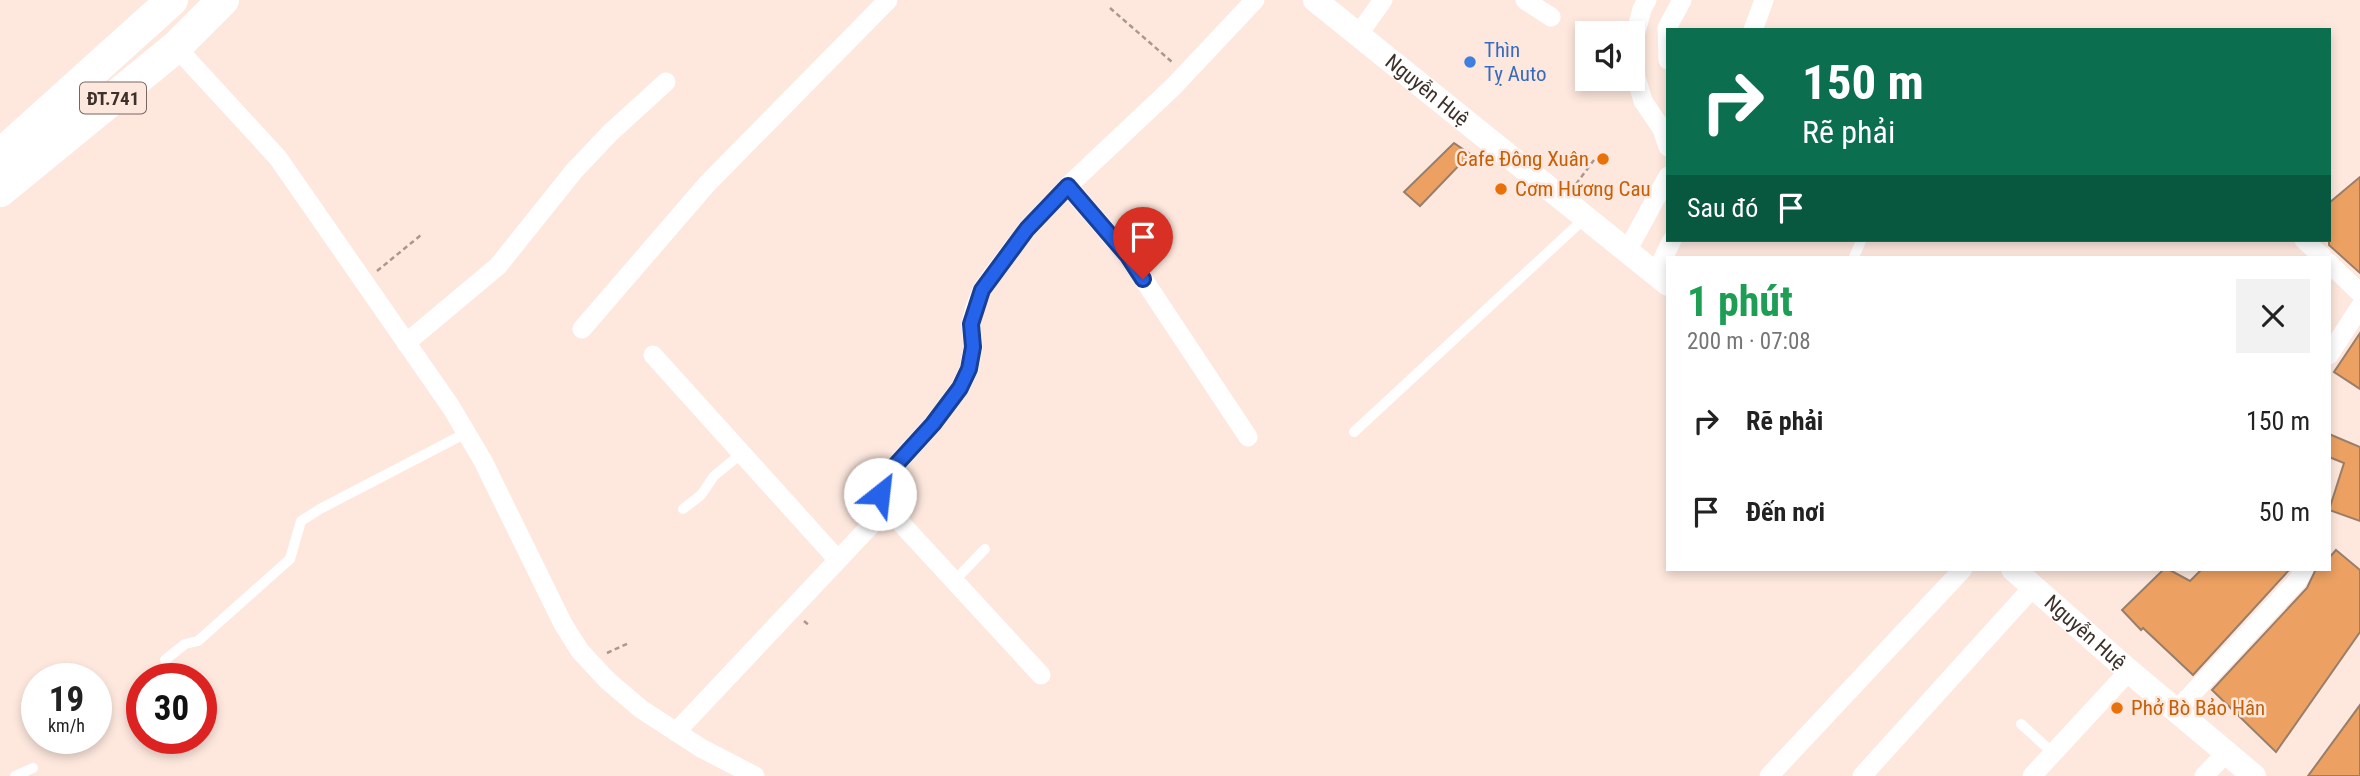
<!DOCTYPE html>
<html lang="vi">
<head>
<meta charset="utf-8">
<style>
  :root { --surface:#fff; --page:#f2f2f2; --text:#222; --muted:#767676 }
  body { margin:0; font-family:"Roboto Condensed",sans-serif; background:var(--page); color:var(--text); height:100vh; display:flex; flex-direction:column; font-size:26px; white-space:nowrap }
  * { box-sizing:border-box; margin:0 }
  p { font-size:23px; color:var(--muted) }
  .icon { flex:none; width:38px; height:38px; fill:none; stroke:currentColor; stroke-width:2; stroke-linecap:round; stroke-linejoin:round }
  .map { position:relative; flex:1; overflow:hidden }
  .side { position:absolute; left:1666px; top:256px; width:665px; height:315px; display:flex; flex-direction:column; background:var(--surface); border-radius:0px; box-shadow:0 4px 10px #0003 }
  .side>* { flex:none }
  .hud { position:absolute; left:1666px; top:28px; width:665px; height:214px; border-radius:0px; box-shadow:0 4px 10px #0003; background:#0b6e4f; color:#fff; overflow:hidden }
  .controls { position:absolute; left:1575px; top:21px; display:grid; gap:14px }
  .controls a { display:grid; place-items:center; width:70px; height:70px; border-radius:0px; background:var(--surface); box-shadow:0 4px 10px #0003; font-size:35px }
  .speed { position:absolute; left:21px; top:663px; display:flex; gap:14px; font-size:35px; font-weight:700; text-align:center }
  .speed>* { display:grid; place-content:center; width:91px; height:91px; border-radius:50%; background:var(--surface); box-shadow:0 4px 10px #0003; line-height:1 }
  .speed small { font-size:18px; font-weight:400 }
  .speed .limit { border:10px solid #d22; background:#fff; color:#111 }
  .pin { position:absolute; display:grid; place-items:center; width:60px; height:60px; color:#fff; margin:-72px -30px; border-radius:50% 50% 50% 0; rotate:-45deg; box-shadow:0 0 7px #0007 }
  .pin .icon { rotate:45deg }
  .me { position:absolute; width:77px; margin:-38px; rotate:29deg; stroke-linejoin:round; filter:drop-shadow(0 0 5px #0008) }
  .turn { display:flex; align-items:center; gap:24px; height:147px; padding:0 21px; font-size:32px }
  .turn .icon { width:91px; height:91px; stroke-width:2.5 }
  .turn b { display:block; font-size:49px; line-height:60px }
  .then { display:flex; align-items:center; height:66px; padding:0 21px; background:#0003; gap:14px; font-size:26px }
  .round { display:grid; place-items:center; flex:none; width:74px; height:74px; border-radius:0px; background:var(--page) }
  .headline { display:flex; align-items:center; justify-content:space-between; height:119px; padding:0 21px }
  h1 { font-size:42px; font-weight:700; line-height:52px; color:#1e9e55 }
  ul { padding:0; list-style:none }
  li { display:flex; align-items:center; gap:21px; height:91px; padding:0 21px }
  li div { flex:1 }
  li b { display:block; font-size:26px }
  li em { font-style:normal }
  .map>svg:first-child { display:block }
</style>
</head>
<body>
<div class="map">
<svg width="2360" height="776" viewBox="0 0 2360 776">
  <rect width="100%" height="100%" fill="#fee8de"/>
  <g fill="#eca162" stroke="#997e69" stroke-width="2">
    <polygon points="1454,143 1470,154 1420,206 1404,192"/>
    <polygon points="2360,177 2360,273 2329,245 2329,203"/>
    <polygon points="2360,333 2360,389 2334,372"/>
    <polygon points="2329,434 2360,447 2360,521 2329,510 2344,463 2329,457"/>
    <polygon points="2336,550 2360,570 2360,632 2276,752 2212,690 2307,588 2316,569 2329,569 2329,558"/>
    <polygon points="2164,569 2168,569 2190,581 2202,569 2290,569 2193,675 2143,628 2141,630 2122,610"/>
    <polygon points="2360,705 2360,776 2308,776"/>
  </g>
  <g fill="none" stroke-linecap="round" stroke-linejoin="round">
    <g stroke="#aa988f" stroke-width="2.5" stroke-dasharray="5 3.5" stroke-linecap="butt">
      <polyline points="1110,8 1172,62"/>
      <polyline points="1576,184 1594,160"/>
      <polyline points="377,271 421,235"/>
      <polyline points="804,621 810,626"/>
      <polyline points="607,653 629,643"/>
    </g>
    <g stroke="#fff" stroke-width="10">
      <polyline points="1854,257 1861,241"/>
      <polyline points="1354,432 1585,218"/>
      <polyline points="683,509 701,495 714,476 742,453"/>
      <polyline points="954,581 985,549"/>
      <polyline points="165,660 185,644 198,641 290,559 301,521 320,509 466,433"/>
      <polyline points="2021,724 2053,753"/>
      <polyline points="15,776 33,768"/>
    </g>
    <g stroke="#fff" stroke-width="19">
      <polyline points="1525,0 1551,17"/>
      <polyline points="1753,30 1764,0"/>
      <polyline points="1358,35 1383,0"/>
      <polyline points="1633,43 1642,9 1647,0"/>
      <polyline points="176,47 278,158 451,407 483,461 563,624 580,651 608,681 641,709 701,748 755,776"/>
      <polyline points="1668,60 1667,28 1682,0"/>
      <polyline points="1633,67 1643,101 1662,129 1668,147"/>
      <polyline points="1068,186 1128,256 1248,437"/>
      <polyline points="2304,240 2323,257"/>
      <polyline points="1627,251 1668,176"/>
      <polyline points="2329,263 2360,293"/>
      <polyline points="1655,275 1672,240"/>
      <polyline points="582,329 707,184 888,0"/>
      <polyline points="406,343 498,266 574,171 610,133 666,82"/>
      <polyline points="653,355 838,560"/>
      <polyline points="2329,355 2360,307"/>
      <polyline points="1041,675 887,508 880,494 883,479 933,424 960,388 969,369 973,347 971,324 975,307 982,290 991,277 1027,229 1068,186 1173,87 1255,0"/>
      <polyline points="2176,711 2298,580 2304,569"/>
      <polyline points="676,732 887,508"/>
      <polyline points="1769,776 1963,569"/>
      <polyline points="1862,776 2034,586"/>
      <polyline points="2032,776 2129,671"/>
      <polyline points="2204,776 2226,753"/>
    </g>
    <g stroke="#fff" stroke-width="24">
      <path id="s1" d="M1315 0 1668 284"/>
      <path id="s2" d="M2013 569 2129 671 2254 776"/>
    </g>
    <g stroke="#fff" stroke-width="32">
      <polyline points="0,155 172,0"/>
      <polyline points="0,191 176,47 223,0"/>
    </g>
  </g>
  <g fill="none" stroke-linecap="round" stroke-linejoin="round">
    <g stroke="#184099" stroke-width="18">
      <polyline id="route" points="880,494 883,479 933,424 960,388 969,369 973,347 971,324 982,290 1027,229 1068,186 1128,256 1143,279"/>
    </g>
    <use href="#route" stroke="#2563eb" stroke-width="12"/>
  </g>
  <circle fill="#3f7fe0" stroke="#fee8de" stroke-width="2.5" cx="1470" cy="62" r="7"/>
  <g fill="#e8710a" stroke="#fee8de" stroke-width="2.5">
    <circle cx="1603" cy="159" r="7"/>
    <circle cx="1501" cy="189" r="7"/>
    <circle cx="2117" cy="708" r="7"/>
  </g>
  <g text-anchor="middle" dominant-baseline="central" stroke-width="5" stroke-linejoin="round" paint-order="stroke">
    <rect fill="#fee8de" stroke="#786760" stroke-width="2" x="80" y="82.5" width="66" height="31" rx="5"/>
    <g font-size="19" font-weight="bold" fill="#3e302a">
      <text x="113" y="98">ĐT.741</text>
    </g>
    <g font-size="21" fill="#366cbe" stroke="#fee8de" text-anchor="start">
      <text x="1484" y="50">Thìn<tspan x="1484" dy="24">Tỵ Auto</tspan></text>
    </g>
    <g font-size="21" fill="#3e302a" stroke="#fee8de">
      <text stroke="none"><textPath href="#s1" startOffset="144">Nguyễn Huệ</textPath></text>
      <text stroke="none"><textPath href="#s2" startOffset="96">Nguyễn Huệ</textPath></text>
    </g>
    <g font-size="21" fill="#c56008" stroke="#fee8de" text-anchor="start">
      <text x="1589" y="159" text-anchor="end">Cafe Đông Xuân</text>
      <text x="1515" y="189">Cơm Hương Cau</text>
      <text x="2131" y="708">Phở Bò Bảo Hân</text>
    </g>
  </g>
</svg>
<div class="controls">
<a><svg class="icon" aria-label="sound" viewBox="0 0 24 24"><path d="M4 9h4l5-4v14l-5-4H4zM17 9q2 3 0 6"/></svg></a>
</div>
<div class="speed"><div>19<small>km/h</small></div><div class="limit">30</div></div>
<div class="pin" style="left:1143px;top:279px;background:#d93025"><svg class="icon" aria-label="arrive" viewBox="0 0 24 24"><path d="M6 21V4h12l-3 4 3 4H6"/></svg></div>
<svg class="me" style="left:880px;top:494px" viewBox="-20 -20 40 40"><circle r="19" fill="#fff"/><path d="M0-13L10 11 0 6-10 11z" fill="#2563eb"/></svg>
<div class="hud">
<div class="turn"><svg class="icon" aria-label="right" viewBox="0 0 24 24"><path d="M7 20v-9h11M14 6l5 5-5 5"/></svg><div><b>150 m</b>Rẽ phải</div></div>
<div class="then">Sau đó<svg class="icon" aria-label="arrive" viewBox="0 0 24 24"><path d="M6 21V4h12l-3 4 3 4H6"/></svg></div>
</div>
<section class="side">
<div class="headline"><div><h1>1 phút</h1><p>200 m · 07:08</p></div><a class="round"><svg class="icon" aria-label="close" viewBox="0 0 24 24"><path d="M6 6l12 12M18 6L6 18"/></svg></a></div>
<ul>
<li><svg class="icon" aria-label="right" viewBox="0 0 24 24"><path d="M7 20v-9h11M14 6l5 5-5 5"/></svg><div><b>Rẽ phải</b></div><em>150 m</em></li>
<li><svg class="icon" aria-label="arrive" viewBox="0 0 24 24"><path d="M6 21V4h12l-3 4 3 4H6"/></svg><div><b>Đến nơi</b></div><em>50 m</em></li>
</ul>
</section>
</div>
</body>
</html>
